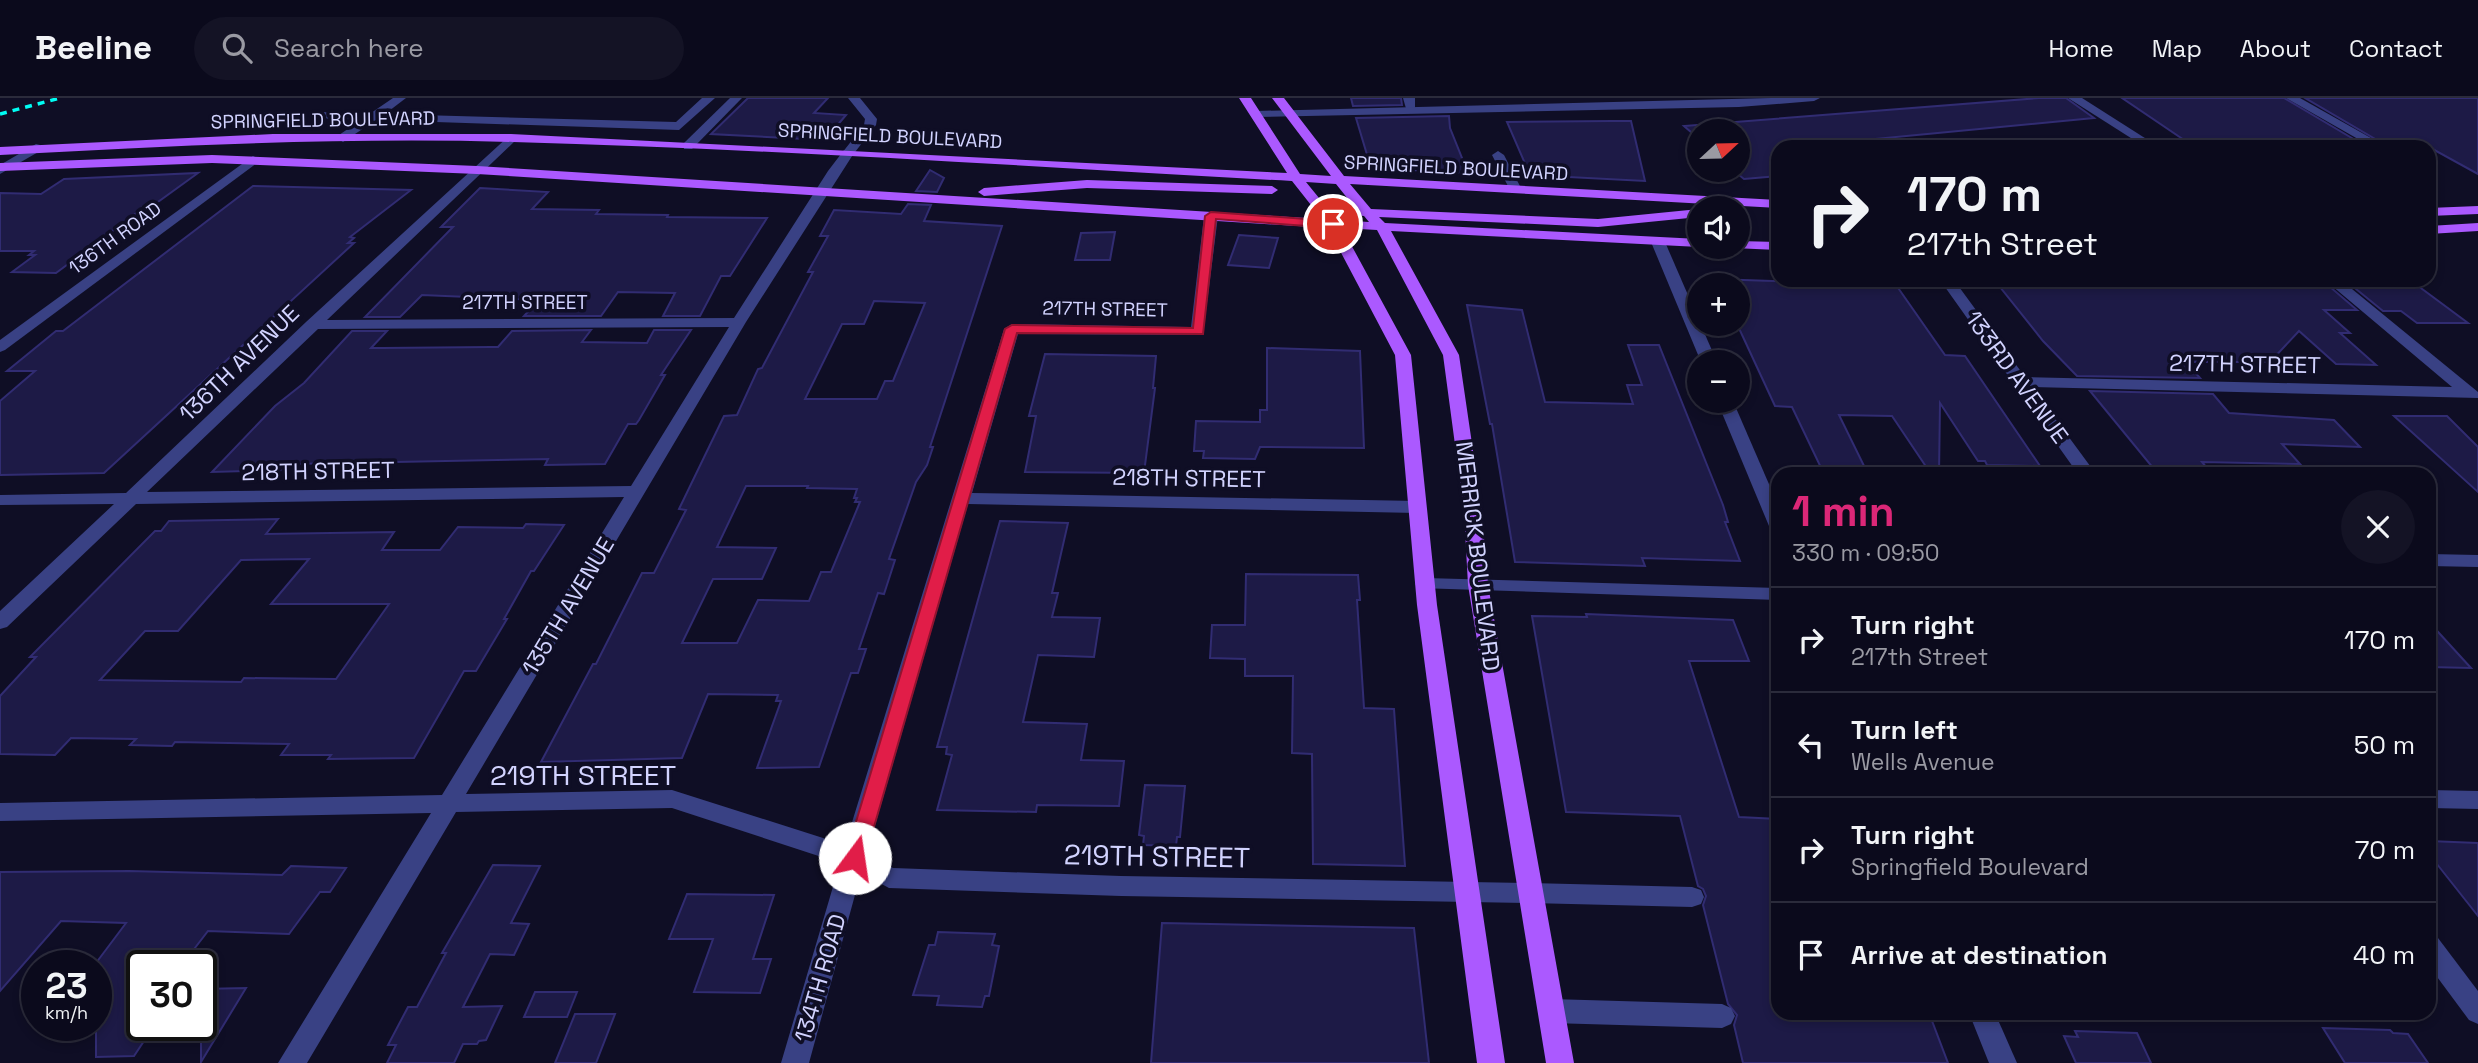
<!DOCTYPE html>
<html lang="en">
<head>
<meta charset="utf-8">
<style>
  :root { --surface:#0b0a1c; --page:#141325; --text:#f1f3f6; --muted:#9a9aa3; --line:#2b2b3b; --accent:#db2777 }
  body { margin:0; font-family:"Space Grotesk",sans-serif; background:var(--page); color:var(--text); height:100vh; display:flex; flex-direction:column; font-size:26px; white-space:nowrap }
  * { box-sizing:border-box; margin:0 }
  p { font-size:23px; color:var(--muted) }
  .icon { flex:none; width:38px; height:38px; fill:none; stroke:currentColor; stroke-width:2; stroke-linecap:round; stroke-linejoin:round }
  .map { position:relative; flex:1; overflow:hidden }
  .side { position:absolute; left:1771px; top:369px; width:665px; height:553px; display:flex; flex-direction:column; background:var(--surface); border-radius:21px; box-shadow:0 4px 10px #0003,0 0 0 2px var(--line) }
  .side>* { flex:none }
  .top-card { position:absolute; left:1771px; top:42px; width:665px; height:147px; border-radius:21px; box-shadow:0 4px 10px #0003,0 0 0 2px var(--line); background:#0b0a1c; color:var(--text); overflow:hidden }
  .needle { width:46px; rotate:68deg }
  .controls { position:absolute; left:1687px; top:21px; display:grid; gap:14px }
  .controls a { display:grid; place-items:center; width:63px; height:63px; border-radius:50%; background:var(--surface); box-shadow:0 4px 10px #0003,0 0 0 2px var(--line); font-size:35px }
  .speed { position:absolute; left:21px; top:852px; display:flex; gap:14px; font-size:35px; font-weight:700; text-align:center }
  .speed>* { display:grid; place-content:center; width:91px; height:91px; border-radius:50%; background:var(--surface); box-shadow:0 4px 10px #0003,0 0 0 2px var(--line); line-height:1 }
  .speed small { font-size:18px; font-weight:400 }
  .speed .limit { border:4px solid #111; border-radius:10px; background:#fff; color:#111 }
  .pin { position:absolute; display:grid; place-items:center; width:60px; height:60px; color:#fff; margin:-30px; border:4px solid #fff; border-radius:50%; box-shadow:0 2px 7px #0007 }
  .me { position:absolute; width:77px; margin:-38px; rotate:14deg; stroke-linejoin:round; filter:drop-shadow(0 0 5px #0008) }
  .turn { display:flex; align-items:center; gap:24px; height:147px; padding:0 21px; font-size:32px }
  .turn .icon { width:91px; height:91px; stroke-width:2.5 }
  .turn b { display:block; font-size:49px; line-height:60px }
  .round { display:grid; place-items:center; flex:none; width:74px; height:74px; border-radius:37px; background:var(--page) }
  .summary { display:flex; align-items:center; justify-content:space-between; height:119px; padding:0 21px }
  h1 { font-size:42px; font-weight:800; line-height:52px; color:var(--accent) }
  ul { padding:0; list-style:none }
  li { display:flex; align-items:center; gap:21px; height:105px; padding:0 21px; border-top:2px solid var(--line) }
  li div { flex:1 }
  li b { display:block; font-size:26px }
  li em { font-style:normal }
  header { display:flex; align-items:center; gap:42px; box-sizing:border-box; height:98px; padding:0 35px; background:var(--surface); border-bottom:2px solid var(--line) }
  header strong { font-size:33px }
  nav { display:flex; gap:38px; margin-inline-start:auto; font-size:24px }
  .search { width:490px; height:63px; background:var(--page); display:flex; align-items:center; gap:18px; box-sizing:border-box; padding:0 24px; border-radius:38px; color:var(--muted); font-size:26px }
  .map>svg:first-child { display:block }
</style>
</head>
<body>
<header>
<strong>Beeline</strong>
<div class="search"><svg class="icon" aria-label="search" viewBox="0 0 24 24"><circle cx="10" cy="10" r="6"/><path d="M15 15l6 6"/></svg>Search here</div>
<nav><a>Home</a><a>Map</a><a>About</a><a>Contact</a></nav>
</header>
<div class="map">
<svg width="2478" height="965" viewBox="0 0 2478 965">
  <rect width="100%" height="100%" fill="#0f0e25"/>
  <g fill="#1d1a46" stroke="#312c72" stroke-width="2" fill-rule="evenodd">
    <polygon points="748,0 828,0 814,15 846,17 825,42 711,36"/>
    <polygon points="1351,0 1401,0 1402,7 1353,8"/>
    <polygon points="2039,0 2066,0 2094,20 1823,46 1827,49 1778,49 1778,78 1744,81 1733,72 1738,72 1738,33 1699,33 1699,41 1684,28"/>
    <polygon points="2122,0 2284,0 2367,49 2308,49 2304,46 2193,48"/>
    <polygon points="2305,0 2478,0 2478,76 2429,49 2389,49"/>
    <polygon points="1449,18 1450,30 1468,75 1371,70 1356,20"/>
    <polygon points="1612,23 1631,23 1645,83 1530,77 1507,24"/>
    <polygon points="930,72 944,80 937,94 916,93"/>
    <polygon points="198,75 144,114 142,111 56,175 12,174 35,157 29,157 34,153 0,153 0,95 41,96 64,81"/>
    <polygon points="253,88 411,92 350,139 354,140 348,145 354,145 104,375 0,377 0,303 35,273 7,273 56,233 63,233"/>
    <polygon points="480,90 548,94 532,111 599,112 596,116 668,117 667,119 767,120 730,178 721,178 700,218 663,218 675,195 618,194 601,218 524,218 539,202 422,197 400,219 365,219 453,129 441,129"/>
    <path d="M908 106 931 107 924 123 1002 128 930 349H933L927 367 916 384 889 461 895 462 884 496 878 495 859 551H866L858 575H851L819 669 757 670 781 603H776L778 597 708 596 682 660 541 664 593 566H596L642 475H654L686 412 679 411 724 318 737 317 758 271 762 270 813 174H808L828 138H820L834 112 901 116ZM874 203 925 205 893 283H885L877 301H805L842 226H864ZM746 388H808L807 390 857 391 854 400H857L855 404H860L831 474H821L809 503 758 502 737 545H682L713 481H762L776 450 717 449Z"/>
    <polygon points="1115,134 1110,162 1075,162 1081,135"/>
    <polygon points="1239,137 1278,140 1269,170 1228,167"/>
    <polygon points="1714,181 1896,187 1945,257 1965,258 2040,368 1987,367 1985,363 1978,363 1940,305 1939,376 1931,376 1892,318 1839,317 1868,376 1824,376 1792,309 1775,308 1737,226 1738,187 1718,187"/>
    <polygon points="2322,182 2357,212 2324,212 2350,235 2340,235 2376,267 2336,266 2299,233 2270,264 2186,264 2200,280 2077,278 2043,243 1996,184"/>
    <polygon points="2345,182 2410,182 2468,225 2417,225 2401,213 2383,213"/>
    <polygon points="1467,207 1522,212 1545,304 1633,306 1627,287 1642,287 1628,247 1659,247 1723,407 1728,424 1725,424 1740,463 1642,460 1645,468 1515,464 1492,326 1490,326"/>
    <polygon points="591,232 582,244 647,245 654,232 691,232 661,277 665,277 639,322 636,326 628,326 605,366 545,367 548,361 344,365 290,366 285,372 212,374 275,308 304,285 352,233 387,233 371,250 382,250 491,249 498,249 512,233"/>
    <polygon points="1267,250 1360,253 1364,350 1260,349 1255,361 1203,360 1204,353 1194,353 1196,323 1260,324 1260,312 1267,312"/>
    <polygon points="1045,256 1156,258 1153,290 1155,290 1144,375 1025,374 1036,318 1029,318"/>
    <polygon points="2090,293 2213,296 2229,315 2334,322 2360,349 2282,346 2300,366 2202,364 2207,370 2191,369 2197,376 2158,376"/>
    <polygon points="2394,318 2447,318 2478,349 2478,394"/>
    <path d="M278 421 266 436 394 434 382 452H440L458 429 523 430 526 426 564 427 534 473H531L504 521H507L476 573H464L414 660 328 661 331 657H281L289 646 175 644 172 648 130 647 136 641 71 640 55 657 0 656V598L36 559H30L155 433H161L169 423ZM309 461 271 506H389L336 581 244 580 241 584 100 582 145 533H178L241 462Z"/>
    <polygon points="1000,423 1068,425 1052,495 1058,495 1052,519 1100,520 1094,559 1038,557 1023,624 1087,626 1081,662 1124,663 1119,708 1037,707 1036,714 937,712 952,657 946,656 947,649 937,649"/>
    <polygon points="1246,476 1358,477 1360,502 1357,502 1364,610 1394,611 1405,768 1313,766 1312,656 1292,655 1293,578 1245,578 1245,561 1210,560 1212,527 1245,527"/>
    <polygon points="1586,516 1733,522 1749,563 1689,563 1739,719 1778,721 1778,915 1929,915 1948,965 1743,965 1734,927 1737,917 1728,906 1703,807 1706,798 1703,791 1698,788 1680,718 1566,714 1532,518 1587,519"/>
    <polygon points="2429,524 2471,570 2429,569"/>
    <polygon points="1145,687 1185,688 1180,739 1177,739 1176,748 1143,747 1144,738 1139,737"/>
    <polygon points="2429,743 2478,745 2478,818 2429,756"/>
    <polygon points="493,767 540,768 511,825 529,826 514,857 490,856 463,909 502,908 486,942 479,943 477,946 463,946 454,965 387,965 396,947 388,947 408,909 417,909 446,855 442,855"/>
    <polygon points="291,768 346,770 330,794 320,794 289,836 208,833 181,868 142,868 142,928 154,928 134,958 96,959 96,865 126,825 61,823 0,893 0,774 129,773 282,777"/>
    <polygon points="687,796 774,797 753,861 771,861 760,895 694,894 713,841 669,841"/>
    <polygon points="1162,825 1414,830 1429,965 1151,965"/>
    <polygon points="938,834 995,836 992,847 999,848 989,898 985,898 982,909 937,907 939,898 913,897 929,847 935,847"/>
    <polygon points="246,890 201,964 201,891"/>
    <polygon points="535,894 577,894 567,919 524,919"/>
    <polygon points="575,916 615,916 596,965 555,965"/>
    <polygon points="2323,930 2390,932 2393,935 2408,936 2428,965 2345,965"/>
    <polygon points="2075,933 2137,935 2151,965 2076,965 2064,938 2078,939"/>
  </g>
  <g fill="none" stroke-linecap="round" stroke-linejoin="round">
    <g fill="#394184" fill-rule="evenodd">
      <polygon points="393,0 406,0 385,16 676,24 702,0 715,0 679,32 376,22 343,44 337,40 339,37 361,22 317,20 311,17 317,14 371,15"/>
      <polygon points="730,0 742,0 692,51 684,51 684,45"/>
      <polygon points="848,0 860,0 877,21 876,27 852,58 848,59 842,55 864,27 865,21"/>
      <polygon points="1403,0 1415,0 1415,14 1407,14"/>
      <polygon points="1498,53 1504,57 1522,92 1521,95 1511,95 1510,92 1492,57"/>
      <polygon points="1530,785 1692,789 1701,792 1704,799 1701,806 1692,809 1530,805 1521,802 1518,795 1521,788"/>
      <polygon points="1551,901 1722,906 1731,910 1735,918 1731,926 1722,930 1551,925 1542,921 1538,913 1542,905"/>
    </g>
    <g fill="#394184" fill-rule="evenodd">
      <polygon points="1771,0 1820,0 1814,3 1739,9 1256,19 1250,16 1256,13"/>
      <polygon points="2068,0 2082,0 2159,49 2145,49"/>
      <polygon points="2286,0 2300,0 2387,49 2372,49"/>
      <path d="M511 36 517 40 515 43 327 222 734 220 828 73 844 52 854 55 746 224 466 696 672 692 845 747 1004 231 1012 226 1191 229 1204 118 1211 114 1218 118 1203 237 1018 236 972 395 1417 403 1426 409 1417 415 968 406 867 755 893 770 1121 778 1530 785 1539 788 1542 795 1539 802 1530 805 1121 798 889 790 861 775 809 965H781L840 765 672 710 456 714 307 965H278L431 715 0 723V705L442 697 624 399 136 406 7 529 0 531V513L114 406 0 407V397L126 395 306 224ZM729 229 631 388 147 394 318 231Z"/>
      <polygon points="36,46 40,47 40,53 0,76 0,67"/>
      <polygon points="253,58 259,62 257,65 5,252 0,254 0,242"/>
      <polygon points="1658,140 1665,144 1717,264 1701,264 1651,144"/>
      <polygon points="1940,182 1954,182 2025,279 2452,289 2325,182 2341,182 2478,294 2478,300 2032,289 2096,376 2078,376"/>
      <polygon points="1717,303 1733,303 1778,407 1778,434 1769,428"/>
      <polygon points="2429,456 2478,457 2478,469 2429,468"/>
      <polygon points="1425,480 1778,490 1778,502 1418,490 1415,486 1418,482"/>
      <polygon points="2429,692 2478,693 2478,711 2429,710"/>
      <polygon points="2429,837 2438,840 2478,893 2478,926 2469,922 2429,868"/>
      <polygon points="1969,915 1995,915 2017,965 1989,965"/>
    </g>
    <g fill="#ab59ff" fill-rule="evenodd">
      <path d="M1239 0H1251L1300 76 1331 78 1272 0H1284L1344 78 1778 102V110L1350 86 1371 111 1598 121 1699 111V119L1598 129 1379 119 1385 125 1699 141V149L1391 133 1459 257 1482 414 1488 487 1574 965H1546L1468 487 1464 414 1443 257 1377 132 1342 130 1411 257 1437 507 1505 965H1477L1417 507 1395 257 1328 130 477 76 212 65 0 73V65L212 57 477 68 1322 121 1292 83C1033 69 773 51 513 44 342 39 171 48 0 57V49L273 36H511L1287 75ZM1306 84 1336 86 1356 111 1351 114 1353 117 1364 118 1369 124 1337 122Z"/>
      <polygon points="1087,82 1272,88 1278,92 1272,96 1087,90 984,98 978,94 984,90"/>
      <polygon points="2478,108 2478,116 2429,118 2429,110"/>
      <polygon points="2478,125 2478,133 2429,136 2429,128"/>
      <polygon points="1738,143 1778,144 1778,152 1733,150 1738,149"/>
    </g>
    <polyline stroke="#00fdf4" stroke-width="3.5" stroke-dasharray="7 6" stroke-linecap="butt" points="0,16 60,0"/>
  </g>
  <polygon fill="#e11d48" stroke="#92132f" stroke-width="2" points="1211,114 1333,123 1338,126 1333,130 1216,121 1203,236 1017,235 865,760 862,766 855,768 848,766 845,760 1005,231 1012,227 1193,230 1205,118"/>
  <g text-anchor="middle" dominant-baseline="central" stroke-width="7" stroke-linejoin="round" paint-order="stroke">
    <g font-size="19" fill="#d2d3ff" stroke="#0f0e25">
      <text transform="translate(323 22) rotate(-1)">SPRINGFIELD BOULEVARD</text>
      <text transform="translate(890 38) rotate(3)">SPRINGFIELD BOULEVARD</text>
      <text transform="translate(1456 70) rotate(3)">SPRINGFIELD BOULEVARD</text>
      <text transform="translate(115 140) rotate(-36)">136TH ROAD</text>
      <text x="525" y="204">217TH STREET</text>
      <text transform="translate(1105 211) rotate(1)">217TH STREET</text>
    </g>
    <g font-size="23" fill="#d2d3ff" stroke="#0f0e25">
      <text transform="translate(239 265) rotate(-44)">136TH AVENUE</text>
      <text transform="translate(2245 266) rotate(1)">217TH STREET</text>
      <text transform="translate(2017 279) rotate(54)">133RD AVENUE</text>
      <text transform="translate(318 373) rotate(-1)">218TH STREET</text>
      <text transform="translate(1189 380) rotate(1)">218TH STREET</text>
      <text transform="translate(1478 458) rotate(83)">MERRICK BOULEVARD</text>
      <text transform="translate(568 508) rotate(-59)">135TH AVENUE</text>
      <text transform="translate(820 880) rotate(-74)">134TH ROAD</text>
    </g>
    <g font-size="28" fill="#d2d3ff" stroke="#0f0e25">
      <text x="583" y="677">219TH STREET</text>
      <text transform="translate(1157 758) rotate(1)">219TH STREET</text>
    </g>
  </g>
</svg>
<div class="controls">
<a><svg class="needle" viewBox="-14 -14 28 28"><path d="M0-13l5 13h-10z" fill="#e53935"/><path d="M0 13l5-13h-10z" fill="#9a9aa3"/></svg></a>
<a><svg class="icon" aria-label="sound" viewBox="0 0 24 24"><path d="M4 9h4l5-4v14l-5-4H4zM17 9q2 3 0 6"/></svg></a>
<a>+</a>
<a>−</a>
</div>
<div class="speed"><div>23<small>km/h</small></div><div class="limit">30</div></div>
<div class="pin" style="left:1333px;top:126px;background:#d93025"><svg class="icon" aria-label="arrive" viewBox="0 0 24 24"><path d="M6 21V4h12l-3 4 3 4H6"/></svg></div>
<svg class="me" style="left:855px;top:760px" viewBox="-20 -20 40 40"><circle r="19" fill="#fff"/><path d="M0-13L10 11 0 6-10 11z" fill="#e11d48"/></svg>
<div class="top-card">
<div class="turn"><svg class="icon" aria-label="right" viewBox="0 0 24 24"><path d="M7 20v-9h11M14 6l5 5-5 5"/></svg><div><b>170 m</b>217th Street</div></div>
</div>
<section class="side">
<div class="summary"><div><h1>1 min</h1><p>330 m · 09:50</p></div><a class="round"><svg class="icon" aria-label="close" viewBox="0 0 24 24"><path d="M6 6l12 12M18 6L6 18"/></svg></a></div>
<ul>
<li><svg class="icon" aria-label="right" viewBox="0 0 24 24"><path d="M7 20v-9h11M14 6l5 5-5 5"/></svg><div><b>Turn right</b><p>217th Street</p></div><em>170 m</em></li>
<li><svg class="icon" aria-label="left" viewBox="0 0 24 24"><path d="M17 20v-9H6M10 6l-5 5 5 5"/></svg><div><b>Turn left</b><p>Wells Avenue</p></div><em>50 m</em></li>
<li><svg class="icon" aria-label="right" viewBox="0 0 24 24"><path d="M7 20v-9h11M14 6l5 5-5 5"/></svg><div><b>Turn right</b><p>Springfield Boulevard</p></div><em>70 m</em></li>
<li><svg class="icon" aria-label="arrive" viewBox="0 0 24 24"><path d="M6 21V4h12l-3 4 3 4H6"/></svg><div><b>Arrive at destination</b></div><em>40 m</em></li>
</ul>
</section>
</div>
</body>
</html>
